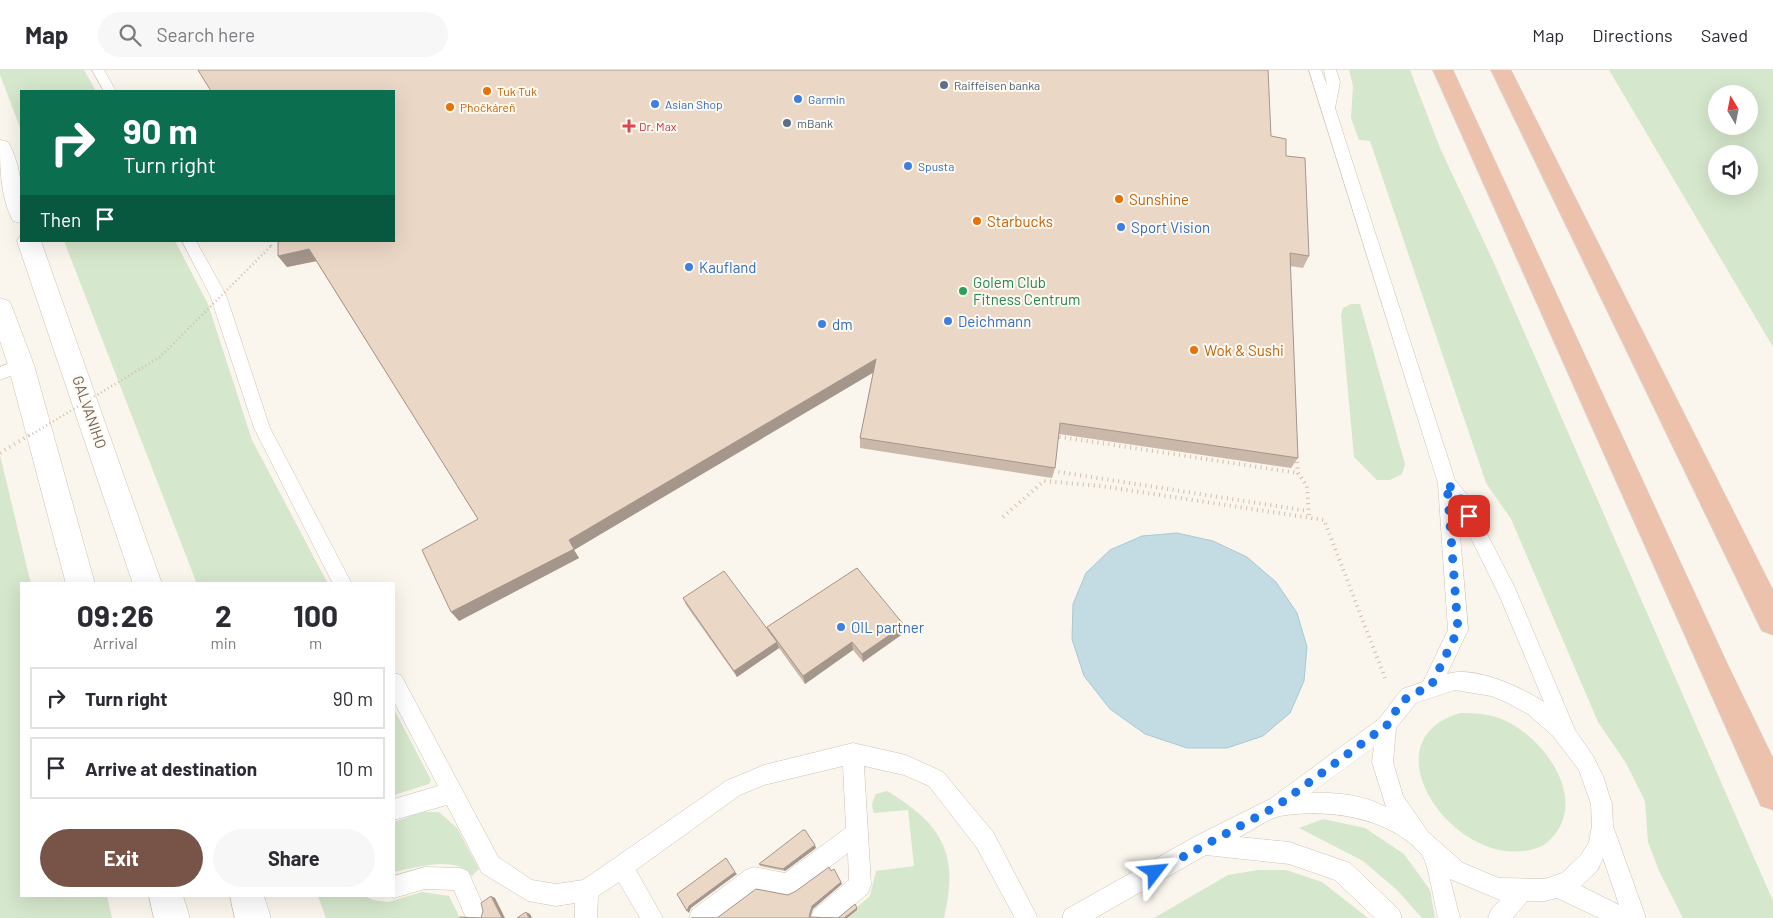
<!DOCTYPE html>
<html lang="en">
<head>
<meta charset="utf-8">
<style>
  :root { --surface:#fff; --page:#f7f7f7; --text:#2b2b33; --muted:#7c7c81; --line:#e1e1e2; --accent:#775348 }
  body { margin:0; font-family:Barlow,sans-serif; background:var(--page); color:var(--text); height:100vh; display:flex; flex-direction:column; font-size:19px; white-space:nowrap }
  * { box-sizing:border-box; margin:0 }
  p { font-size:16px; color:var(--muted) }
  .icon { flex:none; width:28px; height:28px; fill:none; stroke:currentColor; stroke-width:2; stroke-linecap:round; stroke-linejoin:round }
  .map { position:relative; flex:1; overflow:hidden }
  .sheet { position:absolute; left:20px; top:512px; width:375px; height:315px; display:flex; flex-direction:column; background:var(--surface); border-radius:0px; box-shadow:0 5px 20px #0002 }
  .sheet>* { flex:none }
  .hud { position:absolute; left:20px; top:20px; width:375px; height:152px; border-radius:0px; box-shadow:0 5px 20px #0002; background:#0b6e4f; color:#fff; overflow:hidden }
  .needle { width:32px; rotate:350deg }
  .buttons { position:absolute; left:1708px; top:15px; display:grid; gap:10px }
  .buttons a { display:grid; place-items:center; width:50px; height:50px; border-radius:50%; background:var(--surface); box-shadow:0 5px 20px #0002; font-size:25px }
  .pin { position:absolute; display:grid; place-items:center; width:42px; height:42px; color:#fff; margin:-21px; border-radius:10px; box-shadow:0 2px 8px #0006 }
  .me { position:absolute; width:55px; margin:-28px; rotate:61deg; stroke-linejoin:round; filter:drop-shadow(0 0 4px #0008) }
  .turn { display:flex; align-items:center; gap:18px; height:105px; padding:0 20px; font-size:22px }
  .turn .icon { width:65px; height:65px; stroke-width:2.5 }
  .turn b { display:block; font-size:35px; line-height:42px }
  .then { display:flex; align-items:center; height:48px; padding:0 20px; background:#0003; gap:10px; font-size:19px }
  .eta { display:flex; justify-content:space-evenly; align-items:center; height:85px; text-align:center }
  .eta b { font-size:30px; font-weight:700; line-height:35px }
  .primary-button { display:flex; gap:10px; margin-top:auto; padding:10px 20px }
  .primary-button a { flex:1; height:58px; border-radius:30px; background:var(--accent); color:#fff; font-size:20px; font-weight:700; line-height:58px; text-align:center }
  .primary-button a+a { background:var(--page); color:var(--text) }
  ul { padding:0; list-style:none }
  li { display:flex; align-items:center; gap:15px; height:62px; margin:0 10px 8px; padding:0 10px; border:2px solid var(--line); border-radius:0px }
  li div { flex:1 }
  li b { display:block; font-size:19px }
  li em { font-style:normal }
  header { display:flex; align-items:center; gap:30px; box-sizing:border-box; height:70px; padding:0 25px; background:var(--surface); border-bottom:1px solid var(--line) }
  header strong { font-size:24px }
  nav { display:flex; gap:28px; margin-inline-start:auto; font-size:18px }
  .search { width:350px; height:45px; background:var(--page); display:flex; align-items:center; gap:12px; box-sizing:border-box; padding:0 18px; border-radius:28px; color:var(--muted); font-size:19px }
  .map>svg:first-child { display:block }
</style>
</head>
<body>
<header>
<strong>Map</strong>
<div class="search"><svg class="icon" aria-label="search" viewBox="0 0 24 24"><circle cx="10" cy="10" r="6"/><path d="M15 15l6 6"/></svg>Search here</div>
<nav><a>Map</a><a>Directions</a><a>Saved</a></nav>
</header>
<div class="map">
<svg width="1773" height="848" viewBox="0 0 1773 848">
  <rect width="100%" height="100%" fill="#fbf6ed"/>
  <g fill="#d5e7cc" fill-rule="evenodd">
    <polygon points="0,0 84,0 96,21 21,21 21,60 0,5"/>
    <polygon points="1349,0 1410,0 1440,78 1494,193 1773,831 1773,848 1683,848 1659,801 1648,772 1645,731 1626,693 1598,652 1511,449 1486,413 1370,71 1359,70 1351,48 1353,16"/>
    <path d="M1609 0H1773V277ZM1716 24H1749V56H1716ZM1716 84H1749V116H1716Z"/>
    <polygon points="64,171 175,171 208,234 252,370 328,514 197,514"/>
    <polygon points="1351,234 1360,234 1405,394 1402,404 1390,410 1377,410 1354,387 1341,245 1343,238"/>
    <polygon points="0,385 31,514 21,514 21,826 107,826 112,848 0,848"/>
    <polygon points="394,639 431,710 429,714 394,725"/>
    <path d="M1460 643C1477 643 1493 644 1508 652 1547 672 1589 731 1550 770 1543 777 1533 780 1523 781 1450 791 1367 671 1460 643Z"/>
    <path d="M887 721C942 754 960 784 944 848H845L870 826 876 801 914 796 908 740 874 743C871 735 872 732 876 724Z"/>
    <path d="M422 742H439L457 758 479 799 472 806C456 784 415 798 394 802V752Z"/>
    <polygon points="1323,749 1365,758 1404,784 1430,820 1435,848 1422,848 1397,820 1363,791 1299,758"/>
    <polygon points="1258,800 1286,800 1322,812 1368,848 1154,848 1228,805"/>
    <polygon points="422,822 449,826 460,848 326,848 318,826 365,826 373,830 388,832"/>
  </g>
  <polygon fill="#c3dbe2" stroke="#aac9d3" points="1177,463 1213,471 1247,487 1276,512 1297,543 1307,577 1304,611 1290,643 1263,666 1227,678 1187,678 1145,664 1110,639 1084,606 1072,569 1073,534 1086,503 1110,480 1142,466"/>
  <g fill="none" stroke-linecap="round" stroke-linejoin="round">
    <g stroke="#ccc0b3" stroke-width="1">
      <g id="service">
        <polygon points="92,0 104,0 116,21 104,21"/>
        <path d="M1309 0H1321L1327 15 1324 0H1336L1340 12 1335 38 1455 410 1467 425 1515 518 1575 660 1593 686 1603 706 1612 734 1613 756 1646 848H1599L1557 828 1545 831H1527L1513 848H1488L1491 840 1500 830 1450 809 1460 848H1438C1435 836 1428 792 1422 785 1390 747 1328 738 1280 746 1267 749 1252 761 1239 767L1289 772 1350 793 1399 840 1402 848H1375L1335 810 1289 794 1206 785 1095 848H1062L1065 840 1196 766 1270 729 1379 649 1402 619 1423 612 1448 560 1438 413ZM1458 442 1500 527 1544 632C1521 617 1474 595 1447 604L1468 560ZM1455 620 1491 626 1506 632 1528 644 1553 666 1579 700 1591 734 1592 756 1589 772 1581 785 1562 803 1545 809 1499 808 1463 793 1428 762 1403 726 1393 692 1396 658 1416 633ZM1374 677 1372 692 1386 737C1364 725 1336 722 1311 723ZM1603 788 1619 835 1581 816 1597 801Z"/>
        <polygon points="182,171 196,171 226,225 270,358 352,514 333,514 254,358 210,225"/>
        <polygon points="21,289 27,291 29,295 27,299 0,310 0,297"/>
        <polygon points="394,603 401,605 498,787 532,810 556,814 583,810 726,711 764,695 853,673 906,685 943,702 993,762 1038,848 1015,848 977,778 929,716 904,705 864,696 871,815 868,823 839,848 811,848 814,840 849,810 848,783 796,822 788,825 757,819 718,848 689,848 692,840 746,800 754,797 785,803 846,758 843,696 764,715 740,725 636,800 663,848 640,848 619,812 598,826 597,848 575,848 575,833 556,836 528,831 482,803 447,735 394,750 394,729 438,716 394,632"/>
        <polygon points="425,797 460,798 468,801 486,842 484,848 466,848 454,820 425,819 394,828 390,826 394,826 394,806"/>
      </g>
    </g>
    <g stroke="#cec0b1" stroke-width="1">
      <g id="secondary">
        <path d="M0 70 8 72C22 96 23 126 21 153L13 151C0 126 0 97 0 70Z"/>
        <polygon points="21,165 21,171 41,171 162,514 133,514 17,171"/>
        <polygon points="0,228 9,231 12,237 34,295 95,514 66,514 8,295 0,271"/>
        <polygon points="149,826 183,826 190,848 154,848"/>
        <polygon points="230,826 264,826 271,848 235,848"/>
      </g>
    </g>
    <g stroke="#d8d2cf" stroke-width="1">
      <g id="motorway">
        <polygon points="1433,0 1453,0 1727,593 1773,688 1773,740 1761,736"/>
        <polygon points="1491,0 1511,0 1773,520 1773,565 1762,561"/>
      </g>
    </g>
    <polyline stroke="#d2bdaa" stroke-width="2.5" stroke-dasharray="1 3" stroke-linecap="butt" points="271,176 272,171"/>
    <g stroke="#d2bdaa" stroke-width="4" stroke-dasharray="1 4.5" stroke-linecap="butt">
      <polyline points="1054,366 1298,403"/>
      <polyline points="1297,392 1298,403 1307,416 1309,447"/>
      <polyline points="1053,401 1308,441"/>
      <polyline points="1003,447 1044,411 1101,416 1324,450 1385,608"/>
    </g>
    <use href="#service" fill="#fff" fill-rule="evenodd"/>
    <use href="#secondary" fill="#fff" fill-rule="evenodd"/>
    <use href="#motorway" fill="#ecc2ac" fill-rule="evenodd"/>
    <polyline stroke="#d2bdaa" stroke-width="2.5" stroke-dasharray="1 3" stroke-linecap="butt" points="29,366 160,287 271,176"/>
    <polyline stroke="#d2bdaa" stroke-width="4" stroke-dasharray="1 4.5" stroke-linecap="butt" points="0,383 31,364"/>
  </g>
  <g fill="#cab9aa">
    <polygon points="1271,66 1286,86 1309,186 1303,198 1290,196 1298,388 1291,398 1059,364 1055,398 1052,408 860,378 860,368 873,302 574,480 579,488 459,551 478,449 316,191 287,197 278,186"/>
    <polygon points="683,528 768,560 767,557 904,555 904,563 863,592 853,580 805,614 779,578 737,607 686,535"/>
    <polygon points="816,778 785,801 760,796 759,794"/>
  </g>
  <g fill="#a4968b">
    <polygon points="309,179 317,191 287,197 278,186"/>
    <polygon points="876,289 876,301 574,480 579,488 459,551 451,542 569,470"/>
    <polygon points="904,555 904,563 863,592 862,584"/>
    <polygon points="777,572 779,578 737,607 734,601"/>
    <polygon points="852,572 853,580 805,614 803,606"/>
    <polygon points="815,775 816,778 785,801 783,799"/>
    <polygon points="735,802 737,804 691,838 689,843 687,841 689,836"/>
    <polygon points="841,812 842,814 813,839 810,848 809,847 812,836"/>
    <polygon points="491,826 495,828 505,848 502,848"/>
    <polygon points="857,838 857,840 847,848 844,848"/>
    <polygon points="526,842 530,844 532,848 529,848"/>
  </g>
  <g fill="#ebd7c6" stroke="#a4968b">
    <polygon points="198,0 1268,0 1271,66 1286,69 1286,86 1305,88 1309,186 1290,183 1298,388 1060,353 1055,398 860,368 876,289 569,470 574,479 451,542 422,480 478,449 309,179 278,186 278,171 394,171 394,21 211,21"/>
    <polygon points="857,498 904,555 862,584 852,572 803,606 767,557"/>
    <polygon points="724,501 777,572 734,601 683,528"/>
    <polygon points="803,760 805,760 815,775 783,799 759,794"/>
    <polygon points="726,788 735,802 689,836 687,841 677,824"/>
    <polygon points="829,797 831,801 834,799 841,812 812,836 809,847 838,848 855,834 857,838 844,848 691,848 717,848 756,819 788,825 796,821"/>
    <polygon points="491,826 502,848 460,848 460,847 481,848 483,841 481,833"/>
    <polygon points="526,842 529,848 517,848"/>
  </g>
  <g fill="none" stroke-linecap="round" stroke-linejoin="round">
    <polyline stroke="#1a73e8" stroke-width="9" stroke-dasharray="0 16.2" points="1155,802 1277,736 1387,655 1400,634 1409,626 1431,616 1458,560 1447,413 1462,430 1469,446"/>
  </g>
  <g fill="#5c6f8a" stroke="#fdfaf3" stroke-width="2">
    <circle cx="944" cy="15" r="5"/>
    <circle cx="787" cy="53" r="5"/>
  </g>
  <g fill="#e8710a" stroke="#fdfaf3" stroke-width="2">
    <circle cx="487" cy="21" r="5"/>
    <circle cx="450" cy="37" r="5"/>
    <circle cx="1119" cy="129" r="5"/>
    <circle cx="977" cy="151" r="5"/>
    <circle cx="1194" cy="280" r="5"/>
  </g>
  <g fill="#3f7fe0" stroke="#fdfaf3" stroke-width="2">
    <circle cx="798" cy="29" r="5"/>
    <circle cx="655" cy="34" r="5"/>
    <circle cx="908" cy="96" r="5"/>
    <circle cx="1121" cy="157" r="5"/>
    <circle cx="689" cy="197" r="5"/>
    <circle cx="948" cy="251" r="5"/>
    <circle cx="822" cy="254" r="5"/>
    <circle cx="841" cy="557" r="5"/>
  </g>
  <path fill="#e0444e" stroke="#fdfaf3" stroke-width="2" d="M626.5 48.5h5v5h5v5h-5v5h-5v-5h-5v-5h5z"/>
  <circle fill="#2e9e5b" stroke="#fdfaf3" stroke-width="2" cx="963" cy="221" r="5"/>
  <g text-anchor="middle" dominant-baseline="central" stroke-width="4" stroke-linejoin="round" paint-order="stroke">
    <g font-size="12" fill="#4e5e75" stroke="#fdfaf3" text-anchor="start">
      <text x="954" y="15">Raiffeisen banka</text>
      <text x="797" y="53">mBank</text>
    </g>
    <g font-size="12" fill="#c56008" stroke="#fdfaf3" text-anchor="start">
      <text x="497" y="21">Tuk Tuk</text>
      <text x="460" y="37">Phočkáreň</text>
    </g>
    <g font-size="12" fill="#366cbe" stroke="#fdfaf3" text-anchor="start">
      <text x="808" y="29">Garmin</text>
      <text x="665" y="34">Asian Shop</text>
      <text x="918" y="96">Spusta</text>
    </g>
    <g font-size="12" fill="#be3a42" stroke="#fdfaf3" text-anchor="start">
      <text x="639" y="56">Dr. Max</text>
    </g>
    <g font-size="15" fill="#c56008" stroke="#fdfaf3" text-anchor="start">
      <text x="1129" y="129">Sunshine</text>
      <text x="987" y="151">Starbucks</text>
      <text x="1204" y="280">Wok &amp; Sushi</text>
    </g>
    <g font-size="15" fill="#366cbe" stroke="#fdfaf3" text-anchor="start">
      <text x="1131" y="157">Sport Vision</text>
      <text x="699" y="197">Kaufland</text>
      <text x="958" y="251">Deichmann</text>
      <text x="832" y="254">dm</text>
      <text x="851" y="557">OIL partner</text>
    </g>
    <g font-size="15" fill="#27864d" stroke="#fdfaf3" text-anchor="start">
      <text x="973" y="212">Golem Club<tspan x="973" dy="17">Fitness Centrum</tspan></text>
    </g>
    <g font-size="15" fill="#736052" stroke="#fdfaf3">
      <text transform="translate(90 342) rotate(71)">GALVANIHO</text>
    </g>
  </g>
</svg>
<div class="buttons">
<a><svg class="needle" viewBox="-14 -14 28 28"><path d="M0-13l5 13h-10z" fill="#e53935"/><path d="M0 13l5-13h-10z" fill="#7c7c81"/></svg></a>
<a><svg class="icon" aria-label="sound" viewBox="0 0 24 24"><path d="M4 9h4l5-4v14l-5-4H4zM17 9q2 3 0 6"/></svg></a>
</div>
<div class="pin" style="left:1469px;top:446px;background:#d93025"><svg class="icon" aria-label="arrive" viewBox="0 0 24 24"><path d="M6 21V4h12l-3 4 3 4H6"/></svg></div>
<svg class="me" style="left:1155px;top:802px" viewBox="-20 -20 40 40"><path d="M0-17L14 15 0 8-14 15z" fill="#1a73e8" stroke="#fff" stroke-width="4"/></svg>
<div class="hud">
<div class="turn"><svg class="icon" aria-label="right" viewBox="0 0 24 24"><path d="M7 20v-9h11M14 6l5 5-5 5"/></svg><div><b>90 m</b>Turn right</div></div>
<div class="then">Then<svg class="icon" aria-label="arrive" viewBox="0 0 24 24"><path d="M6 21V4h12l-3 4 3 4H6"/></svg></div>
</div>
<section class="sheet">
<div class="eta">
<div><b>09:26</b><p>Arrival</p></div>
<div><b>2</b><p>min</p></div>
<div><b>100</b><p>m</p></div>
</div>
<ul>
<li><svg class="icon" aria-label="right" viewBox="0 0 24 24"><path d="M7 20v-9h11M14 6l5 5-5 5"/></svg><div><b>Turn right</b></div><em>90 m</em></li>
<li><svg class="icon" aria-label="arrive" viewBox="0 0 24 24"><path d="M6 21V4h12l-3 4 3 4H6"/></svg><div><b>Arrive at destination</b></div><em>10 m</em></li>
</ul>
<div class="primary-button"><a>Exit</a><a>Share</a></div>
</section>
</div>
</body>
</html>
